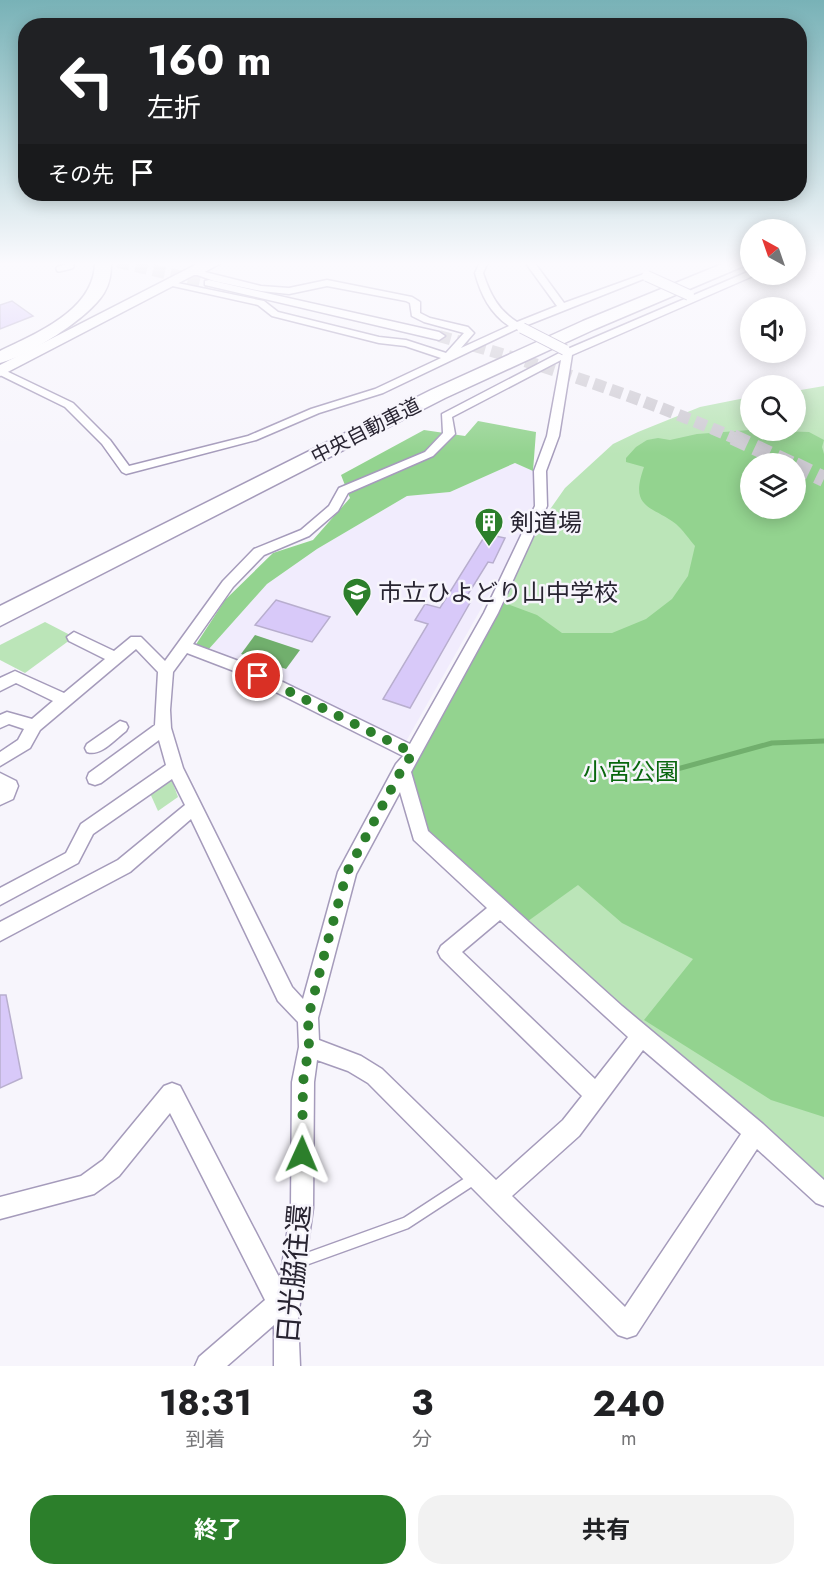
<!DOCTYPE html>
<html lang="ja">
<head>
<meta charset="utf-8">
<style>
  :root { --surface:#fff; --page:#f2f2f2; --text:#202124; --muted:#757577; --accent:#2c7f2b }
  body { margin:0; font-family:Jost,"Noto Sans JP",sans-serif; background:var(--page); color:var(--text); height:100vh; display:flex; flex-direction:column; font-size:22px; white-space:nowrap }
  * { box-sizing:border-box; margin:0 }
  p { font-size:20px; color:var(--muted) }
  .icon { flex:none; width:33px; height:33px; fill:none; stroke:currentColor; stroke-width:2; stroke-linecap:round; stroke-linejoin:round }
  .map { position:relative; height:1366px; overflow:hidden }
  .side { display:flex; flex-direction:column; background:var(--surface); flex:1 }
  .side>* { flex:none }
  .banner { position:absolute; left:18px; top:18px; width:789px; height:183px; border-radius:24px; box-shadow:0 3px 15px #0003; background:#202124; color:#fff; overflow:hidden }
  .needle { width:39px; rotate:320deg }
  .tools { position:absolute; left:740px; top:219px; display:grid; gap:12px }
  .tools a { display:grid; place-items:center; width:66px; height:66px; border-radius:50%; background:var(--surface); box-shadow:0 3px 15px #0003; font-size:30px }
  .pin { position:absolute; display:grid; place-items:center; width:51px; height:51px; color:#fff; margin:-26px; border:3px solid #fff; border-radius:50%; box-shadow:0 2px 6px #0007 }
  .me { position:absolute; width:66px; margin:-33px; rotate:1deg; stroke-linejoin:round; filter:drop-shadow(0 0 4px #0008) }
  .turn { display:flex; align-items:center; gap:21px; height:126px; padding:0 30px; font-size:27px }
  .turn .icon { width:78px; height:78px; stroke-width:2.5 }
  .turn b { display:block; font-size:42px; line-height:51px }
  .then { display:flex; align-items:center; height:57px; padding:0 30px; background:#0003; gap:12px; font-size:22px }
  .eta { display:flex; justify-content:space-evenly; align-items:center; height:102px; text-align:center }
  .eta b { font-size:36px; font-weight:700; line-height:42px }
  .button { display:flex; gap:12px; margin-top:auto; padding:12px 30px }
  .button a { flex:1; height:69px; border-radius:24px; background:var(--accent); color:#fff; font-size:24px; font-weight:700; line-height:69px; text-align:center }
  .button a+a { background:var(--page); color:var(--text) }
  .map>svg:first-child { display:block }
</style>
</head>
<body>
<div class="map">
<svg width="824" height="1366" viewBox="0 0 824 1366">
  <rect width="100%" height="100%" fill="#f7f5fc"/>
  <polygon fill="#f1ecfd" points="515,463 533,471 535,494 532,509 516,547 404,745 338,714 260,671 208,650 267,584 317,549 407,496 450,492"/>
  <g fill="#bbe5b8" fill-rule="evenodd">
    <path d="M824 386V1195L517 929 453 694 544 518 565 488 613 444 638 432 700 407 750 397V430H795V391ZM750 464H795V508H750Z"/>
    <polygon points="45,622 74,637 25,673 0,660 0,645"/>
    <polygon points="171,778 178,797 158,811 149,791"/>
  </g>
  <g fill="#93d38f" fill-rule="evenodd">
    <polygon points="478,421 536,432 533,471 515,463 450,492 407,496 317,549 267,584 208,650 195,646 225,600 273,553 313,540 350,498 341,475 424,430 465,436"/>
    <path d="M750 430 809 432 824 440 822 447 824 454V1117L771 1100 644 1020 693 959 622 923 578 885 517 929 420 835 407 775 502 602 537 615 562 633H612L646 619 672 599 688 576 695 546C689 539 683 530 676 524 651 505 629 509 644 467L626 462V458L636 447 647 440 658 438 670 440 697 434ZM750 464H795V508H750Z"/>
  </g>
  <polygon fill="#71af6d" points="255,635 300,650 286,669 241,654"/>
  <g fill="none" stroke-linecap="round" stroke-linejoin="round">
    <polyline stroke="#71af6d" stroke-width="5" points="648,777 772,743 824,741"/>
  </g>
  <g fill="#d8c9f9" stroke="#b8aece" stroke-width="1.5">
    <polygon points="12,301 33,316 0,329 0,305"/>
    <polygon points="486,534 505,538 493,563 488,562 465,599 471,601 410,708 383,699 428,624 415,620 425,604 440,608"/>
    <polygon points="276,600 330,617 312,642 255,625"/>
    <polygon points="0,995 6,995 22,1078 0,1088"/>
  </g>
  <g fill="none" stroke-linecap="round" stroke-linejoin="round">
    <g stroke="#cecbd3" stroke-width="12" stroke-dasharray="12 6" stroke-linecap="butt">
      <polyline points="118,262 209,283"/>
      <path d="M439 336C541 364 640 397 737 439"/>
    </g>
    <g stroke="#cecbd3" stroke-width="16" stroke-dasharray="16 8" stroke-linecap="butt">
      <polyline points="733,437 791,464"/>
      <polyline points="795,465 824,479"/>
    </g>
    <g stroke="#a59bbb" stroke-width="8">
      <polyline id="service-far1" points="59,269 71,266 66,262"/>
    </g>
    <g stroke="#a59bbb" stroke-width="14">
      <polyline id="service" points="298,1262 406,1223 475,1178"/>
    </g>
    <g stroke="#a59bbb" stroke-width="3">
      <g id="minor">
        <path d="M480 262H488L483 273C490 294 498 310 517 322L557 306 525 262H534L564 303 644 274 651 276 525 326V330L517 329 383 393 319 413 256 440 126 474 122 472 102 444 65 407 0 375V368L73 403 110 440 129 466 248 436 311 409 375 389 441 358 405 346 379 343 272 316 258 305 168 285V281L264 301 278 312 379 337 406 340 446 353 464 333 424 322 412 316 410 303 406 301 327 286 289 294 261 291 214 281 189 272 193 269 261 286 289 288 327 280 412 297 420 302V313L430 318 468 327 474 333 461 348 509 326C490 313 481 295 475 273Z"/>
        <path d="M750 271 753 276 572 355 559 436 546 471 547 506 498 613 411 772 428 831 622 1006 763 1124 824 1180V1206L816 1203 757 1149 636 1335 627 1338 618 1335 368 1083 348 1071 317 1060 314 1082 313 1208 298 1317 300 1366H274V1325L227 1366H195L199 1357 265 1300 170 1113 119 1176 94 1194 0 1219V1197L81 1176 103 1160 164 1086 172 1083 180 1086 280 1279 291 1208 292 1082 299 1047 298 1022 278 1001 191 819 130 872 0 941V922L118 860 185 805 172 779 93 834 78 863 0 905V888L66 853 81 824 166 765 159 740 101 783 95 785 89 783 87 778 89 773 155 725 158 672 136 649 40 730 30 748 0 766V752L18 740 24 729 9 724 0 728V715L7 712 32 719 53 701 16 683 0 691V678L15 671 64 693 105 659 69 641 67 637 74 632 114 651 131 637H141L165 661 223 581 254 549 301 530 329 506 339 488 425 452 443 433 442 414 563 351ZM561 360 547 436 534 471 535 506 484 613 410 744 244 663 193 644 233 587 264 555 309 536 338 511 348 493 433 456 455 434 452 417ZM187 653 234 671 403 756 396 764 338 872 303 999 292 987 183 768 171 728 170 710 173 672ZM400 792 414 840 487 908 441 946 438 952 441 958 582 1096 563 1120 496 1180 382 1069 361 1056 319 1040 318 1018 356 874ZM500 920 628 1037 595 1079 462 952ZM643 1050 741 1134 625 1307 512 1196 579 1136Z"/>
        <path d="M120 721 126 723 128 727 126 731C115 739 101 757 87 752L85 748 87 744Z"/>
        <polygon points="0,773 16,781 18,786 13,799 0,805"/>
      </g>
    </g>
    <g stroke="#a59bbb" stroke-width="3">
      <polygon id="tertiary" points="209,280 439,332 445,336 439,340 205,285 205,281"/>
    </g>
    <g stroke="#a59bbb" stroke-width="3">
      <polygon id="trunk" points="201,262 219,262 0,376 0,365"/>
    </g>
    <g stroke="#a59bbb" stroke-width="3">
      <g id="motorway">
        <path d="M95 262H111C111 274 110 283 104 293 88 319 28 356 0 363V351C37 333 95 310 95 262Z"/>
        <polygon points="202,262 223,262 199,275 187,275 185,272"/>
        <polygon points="727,262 749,262 746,265 595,329 445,398 0,626 0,606 431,390 583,321"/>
      </g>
    </g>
    <use href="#service-far1" stroke="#fff" stroke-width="5"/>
    <use href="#service" stroke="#fff" stroke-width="11"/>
    <use href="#minor" fill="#fff" fill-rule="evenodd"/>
    <use href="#tertiary" fill="#fff" fill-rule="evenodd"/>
    <use href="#trunk" fill="#fff" fill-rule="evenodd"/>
    <use href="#motorway" fill="#fff" fill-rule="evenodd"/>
    <g stroke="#a59bbb" stroke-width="12" stroke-linecap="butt">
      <g id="minor-bridge">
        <polyline points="647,276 689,295"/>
        <polyline points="522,328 565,350"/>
      </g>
    </g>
    <use href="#minor-bridge" stroke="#fff" stroke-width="10"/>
  </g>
  <linearGradient id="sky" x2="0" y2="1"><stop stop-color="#78b2b7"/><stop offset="0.58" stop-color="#fbfafe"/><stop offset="1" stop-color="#fbfafe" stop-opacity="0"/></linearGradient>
  <rect width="824" height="454" fill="url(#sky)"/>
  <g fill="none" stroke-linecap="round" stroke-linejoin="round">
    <polyline stroke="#2c7f2b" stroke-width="10" stroke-dasharray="0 18" points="258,676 413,753 402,769 347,872 327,944 308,1018 309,1047 303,1082 302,1154"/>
  </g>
  <defs>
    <g id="building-pin" transform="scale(1.5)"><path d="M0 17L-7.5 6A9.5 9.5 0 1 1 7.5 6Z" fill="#2c7f2b" stroke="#f7f5fc"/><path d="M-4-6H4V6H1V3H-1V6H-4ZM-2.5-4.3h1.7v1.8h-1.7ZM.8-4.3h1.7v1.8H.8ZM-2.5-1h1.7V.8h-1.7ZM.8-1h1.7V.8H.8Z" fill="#fff"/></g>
    <g id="school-pin" transform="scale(1.5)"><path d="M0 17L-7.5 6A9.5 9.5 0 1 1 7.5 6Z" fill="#2c7f2b" stroke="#f7f5fc"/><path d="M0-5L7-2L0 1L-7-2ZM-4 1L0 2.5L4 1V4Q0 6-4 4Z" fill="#fff"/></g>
  </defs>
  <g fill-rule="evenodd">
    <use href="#building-pin" x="489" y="522"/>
    <use href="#school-pin" x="357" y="592"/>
  </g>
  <g text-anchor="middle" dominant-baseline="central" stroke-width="5" stroke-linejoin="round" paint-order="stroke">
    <g font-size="20" fill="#282431" stroke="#f7f5fc">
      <text transform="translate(366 431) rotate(-27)">中央自動車道</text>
    </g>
    <g font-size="24" fill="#282431" stroke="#f7f5fc" text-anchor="start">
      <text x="510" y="522">剣道場</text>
      <text x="378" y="592">市立ひよどり山中学校</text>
    </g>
    <g font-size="24" fill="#09670e" stroke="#f7f5fc">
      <text x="631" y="771">小宮公園</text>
    </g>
    <g font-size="28" fill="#282431" stroke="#f7f5fc">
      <text transform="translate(294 1274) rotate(-85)">日光脇往還</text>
    </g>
  </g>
</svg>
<div class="tools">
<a><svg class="needle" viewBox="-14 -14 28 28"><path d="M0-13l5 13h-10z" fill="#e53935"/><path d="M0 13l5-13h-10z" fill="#757577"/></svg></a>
<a><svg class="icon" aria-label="sound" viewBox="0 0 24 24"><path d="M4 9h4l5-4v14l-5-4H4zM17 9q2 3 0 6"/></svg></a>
<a><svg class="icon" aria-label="search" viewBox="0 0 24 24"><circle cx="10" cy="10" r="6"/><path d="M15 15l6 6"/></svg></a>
<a><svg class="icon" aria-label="layers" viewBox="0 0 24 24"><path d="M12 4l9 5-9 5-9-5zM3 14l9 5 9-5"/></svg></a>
</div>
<div class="pin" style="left:258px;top:676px;background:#d93025"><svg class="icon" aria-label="arrive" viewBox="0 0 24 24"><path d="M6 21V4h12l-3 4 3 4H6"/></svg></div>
<svg class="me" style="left:302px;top:1154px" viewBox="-20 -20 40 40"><path d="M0-17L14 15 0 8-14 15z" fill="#2c7f2b" stroke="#fff" stroke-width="4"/></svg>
<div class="banner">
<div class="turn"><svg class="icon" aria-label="left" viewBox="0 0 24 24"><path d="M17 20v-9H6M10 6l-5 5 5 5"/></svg><div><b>160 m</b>左折</div></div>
<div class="then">その先<svg class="icon" aria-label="arrive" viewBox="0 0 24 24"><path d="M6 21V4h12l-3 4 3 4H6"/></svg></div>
</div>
</div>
<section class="side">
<div class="eta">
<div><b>18:31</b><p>到着</p></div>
<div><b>3</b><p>分</p></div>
<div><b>240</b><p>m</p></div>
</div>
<div class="button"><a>終了</a><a>共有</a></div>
</section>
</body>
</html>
